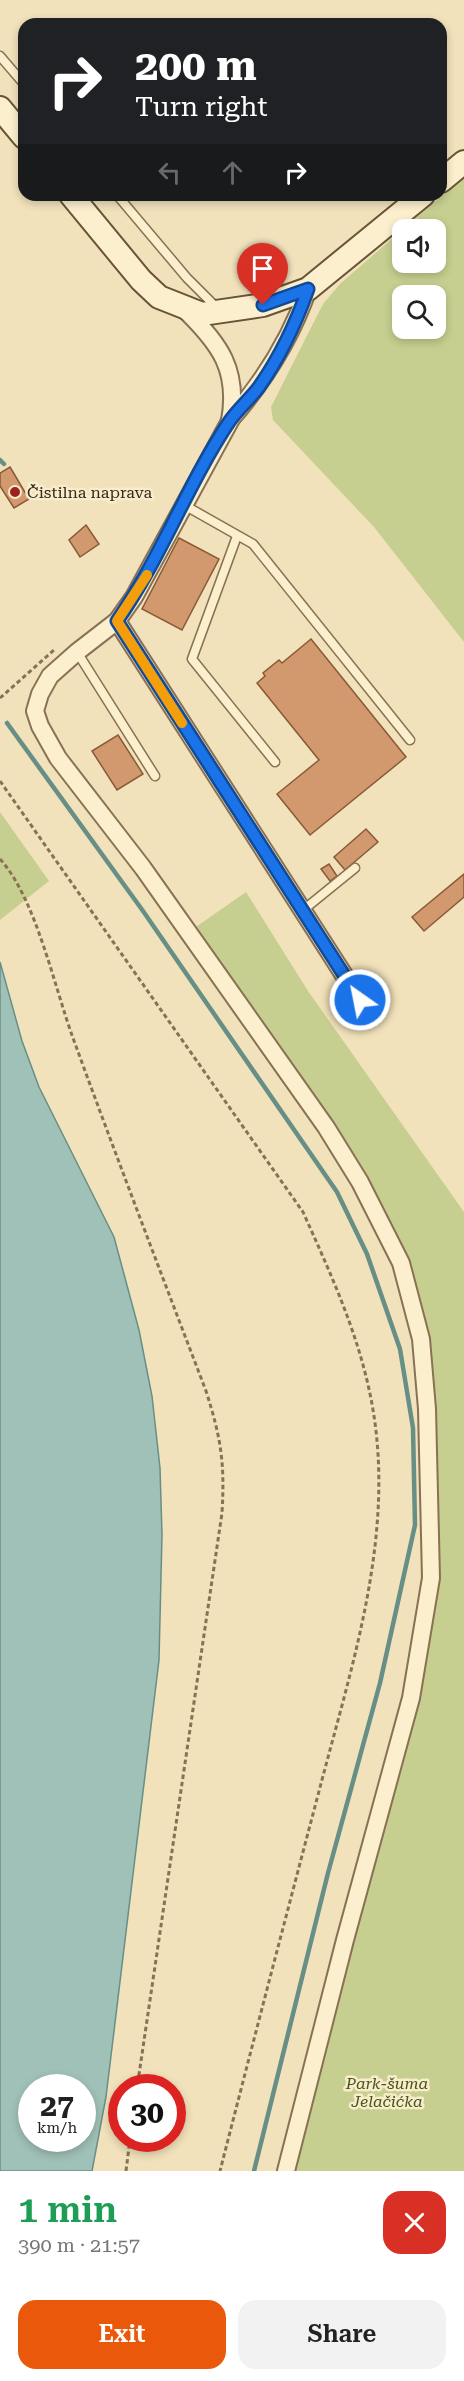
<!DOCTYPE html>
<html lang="en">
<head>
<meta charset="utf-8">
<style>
  :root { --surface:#fff; --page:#f2f2f2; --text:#222; --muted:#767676; --accent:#ea580c }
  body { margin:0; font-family:"Roboto Serif",serif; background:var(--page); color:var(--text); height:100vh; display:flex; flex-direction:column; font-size:22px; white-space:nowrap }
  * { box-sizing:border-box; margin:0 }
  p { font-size:20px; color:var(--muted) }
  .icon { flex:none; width:33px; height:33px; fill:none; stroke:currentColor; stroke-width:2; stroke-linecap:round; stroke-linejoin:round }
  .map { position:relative; height:2171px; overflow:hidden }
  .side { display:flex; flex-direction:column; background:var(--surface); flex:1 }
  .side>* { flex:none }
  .top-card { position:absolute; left:18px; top:18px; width:429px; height:183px; border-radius:18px; box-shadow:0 3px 9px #0003; background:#202124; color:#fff; overflow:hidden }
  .tools { position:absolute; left:392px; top:219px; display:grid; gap:12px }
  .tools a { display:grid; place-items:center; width:54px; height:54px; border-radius:12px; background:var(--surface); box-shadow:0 3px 9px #0003; font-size:30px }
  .speed { position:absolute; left:18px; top:2074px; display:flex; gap:12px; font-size:30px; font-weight:700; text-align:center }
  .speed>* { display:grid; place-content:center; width:78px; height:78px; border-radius:50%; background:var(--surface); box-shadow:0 3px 9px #0003; line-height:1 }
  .speed small { font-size:15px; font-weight:400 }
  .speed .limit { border:9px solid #d22; background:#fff; color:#111 }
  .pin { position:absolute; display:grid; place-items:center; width:51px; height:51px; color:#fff; margin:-62px -26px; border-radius:50% 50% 50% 0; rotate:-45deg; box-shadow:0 0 6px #0007 }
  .pin .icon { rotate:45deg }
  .me { position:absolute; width:66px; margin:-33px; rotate:327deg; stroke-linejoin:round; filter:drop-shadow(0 0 4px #0008) }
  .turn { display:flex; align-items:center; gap:21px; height:126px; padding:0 18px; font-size:27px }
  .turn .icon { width:78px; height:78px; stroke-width:2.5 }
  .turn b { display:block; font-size:42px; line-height:51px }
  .lanes { display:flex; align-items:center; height:57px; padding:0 18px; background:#0003; justify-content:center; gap:30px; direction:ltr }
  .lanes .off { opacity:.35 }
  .round { display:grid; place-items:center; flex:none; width:63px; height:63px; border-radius:18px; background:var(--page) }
  .headline { display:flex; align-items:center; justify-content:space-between; height:102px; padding:0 18px }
  h1 { font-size:36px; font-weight:600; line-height:45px; color:#1e9e55 }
  .cta { display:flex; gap:12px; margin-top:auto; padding:12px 18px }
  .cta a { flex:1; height:69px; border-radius:18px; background:var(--accent); color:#fff; font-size:24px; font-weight:600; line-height:69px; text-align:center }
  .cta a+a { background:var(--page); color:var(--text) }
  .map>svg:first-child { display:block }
</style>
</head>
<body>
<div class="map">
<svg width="464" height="2171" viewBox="0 0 464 2171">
  <rect width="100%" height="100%" fill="#f1e2bb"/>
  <g fill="#c6cf8f" fill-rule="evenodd">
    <path d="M464 177V642L374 527 273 420 271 407 323 304 340 284 402 230V262H435V230L403 229ZM402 296H435V328H402Z"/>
    <polygon points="0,812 49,881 0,920"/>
    <polygon points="246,892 308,991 464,1212 464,2171 288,2171 437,1568 438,1494 433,1416 403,1258 193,929"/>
  </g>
  <path fill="#a0c1b8" stroke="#678f86" stroke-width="1.5" fill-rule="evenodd" d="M0 962 22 1041 39 1087 114 1237 139 1330 152 1396 160 1468 162 1535 159 1660 106 2097 92 2171H0ZM32 2088H82V2139H32Z"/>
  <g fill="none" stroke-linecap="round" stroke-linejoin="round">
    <g stroke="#678f86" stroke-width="4.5">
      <polyline points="0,460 4,464"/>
      <polyline points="7,723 143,911 337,1192 367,1254 400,1349 413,1428 415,1525 380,1683 328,1873 254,2171"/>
    </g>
  </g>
  <g fill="#d2996e" stroke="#8a5a38" stroke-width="1.5">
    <polygon points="10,467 29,499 14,508 0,486 0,473"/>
    <polygon points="86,525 99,544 80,557 69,540"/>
    <polygon points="179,538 219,559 182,630 142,609"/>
    <polygon points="311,639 406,757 310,835 277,794 319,760 257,683 265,676 263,673 279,660 282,663"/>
    <polygon points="118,735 143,774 117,790 92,751"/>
    <polygon points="366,829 378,842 345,870 334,857"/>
    <polygon points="329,864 337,876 330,881 321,869"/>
    <polygon points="464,874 464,897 424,931 412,917"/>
  </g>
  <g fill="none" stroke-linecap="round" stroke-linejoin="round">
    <g stroke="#897154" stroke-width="11">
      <g id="lane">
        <polyline points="0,56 24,84"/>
        <polyline points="117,195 187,278 218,309"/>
        <polyline points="184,505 253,544 410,740"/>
        <polyline points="237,536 192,659 275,762"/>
        <polyline points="77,652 155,776"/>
        <polyline points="302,911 355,868"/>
      </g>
    </g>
    <g stroke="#897154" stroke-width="20">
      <g id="street">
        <path d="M185 310C220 344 239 370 230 421L134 597 117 621 77 652 50 676 40 694 35 711 40 726 58 758 143 868 326 1127 360 1182 401 1263 421 1339 427 1409 431 1578 411 1698 345 1940 286 2171"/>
        <path d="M230 420C265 380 291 338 308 289"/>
        <polyline points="117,621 360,1000"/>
      </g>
    </g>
    <g stroke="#6a5237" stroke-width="26">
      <g id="secondary">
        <polyline points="0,108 24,137"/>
        <polyline points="441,181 464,162"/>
        <polyline points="71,195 141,280 159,297 202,314 263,305 308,289 423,195"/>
      </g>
    </g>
    <g stroke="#897154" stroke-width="3" stroke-dasharray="4.5 3" stroke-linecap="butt">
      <polyline points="0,698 54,650"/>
      <path d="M0 781 303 1212C334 1281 365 1348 375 1423 392 1549 349 1675 318 1795 285 1920 252 2046 220 2171"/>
      <path d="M0 859C36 899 54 986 73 1038 116 1156 161 1273 206 1391 221 1438 225 1463 222 1513L137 2088"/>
      <polyline points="126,2171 130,2139"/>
    </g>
    <use href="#lane" stroke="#fbefce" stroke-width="8"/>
    <use href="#street" stroke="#fbefce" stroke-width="16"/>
    <use href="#secondary" stroke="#fbefce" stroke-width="22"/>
  </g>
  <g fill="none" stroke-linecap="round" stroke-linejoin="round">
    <g stroke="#114b97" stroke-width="15">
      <path id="route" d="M263 305 308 289C296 323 280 357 259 387 250 399 238 409 229 422 187 485 161 558 117 621L360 1000"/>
    </g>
    <use href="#route" stroke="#1a73e8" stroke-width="10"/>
    <polyline stroke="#f59e0b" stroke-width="10" points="147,575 117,621 182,723"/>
  </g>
  <circle fill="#9c211f" stroke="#f8eccb" stroke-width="2" cx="15" cy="492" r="6"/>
  <g text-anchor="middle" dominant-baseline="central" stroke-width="5" stroke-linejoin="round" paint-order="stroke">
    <g font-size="16" fill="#37281a" stroke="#f8eccb" text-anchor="start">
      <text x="27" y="492">Čistilna naprava</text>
    </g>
    <g font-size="16" font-style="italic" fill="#46551f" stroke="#f8eccb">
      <text x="387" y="2083">Park-šuma<tspan x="387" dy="18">Jelačićka</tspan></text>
    </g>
  </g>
</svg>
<div class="tools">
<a><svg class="icon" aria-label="sound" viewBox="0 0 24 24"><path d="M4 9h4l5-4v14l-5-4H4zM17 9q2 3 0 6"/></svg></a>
<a><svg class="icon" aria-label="search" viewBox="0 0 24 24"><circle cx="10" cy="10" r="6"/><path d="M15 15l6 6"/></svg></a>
</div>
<div class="speed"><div>27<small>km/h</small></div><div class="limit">30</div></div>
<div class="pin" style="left:263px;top:305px;background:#d93025"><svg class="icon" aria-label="arrive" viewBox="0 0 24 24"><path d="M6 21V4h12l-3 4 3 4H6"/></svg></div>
<svg class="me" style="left:360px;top:1000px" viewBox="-20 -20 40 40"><circle r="17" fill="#1a73e8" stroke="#fff" stroke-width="3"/><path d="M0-11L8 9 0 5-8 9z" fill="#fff"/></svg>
<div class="top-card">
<div class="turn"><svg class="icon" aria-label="right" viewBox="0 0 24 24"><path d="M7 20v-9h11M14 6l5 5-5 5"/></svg><div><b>200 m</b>Turn right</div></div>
<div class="lanes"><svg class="icon off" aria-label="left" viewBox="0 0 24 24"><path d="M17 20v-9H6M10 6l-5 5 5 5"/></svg><svg class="icon off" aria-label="ahead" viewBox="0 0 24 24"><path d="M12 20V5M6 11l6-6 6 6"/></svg><svg class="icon" aria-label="right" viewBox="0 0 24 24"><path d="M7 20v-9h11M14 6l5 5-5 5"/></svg></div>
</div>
</div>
<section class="side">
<div class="headline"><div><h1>1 min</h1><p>390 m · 21:57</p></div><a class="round" style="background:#d93025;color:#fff"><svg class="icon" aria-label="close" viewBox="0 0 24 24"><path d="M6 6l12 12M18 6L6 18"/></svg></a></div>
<div class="cta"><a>Exit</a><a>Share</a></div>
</section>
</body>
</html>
